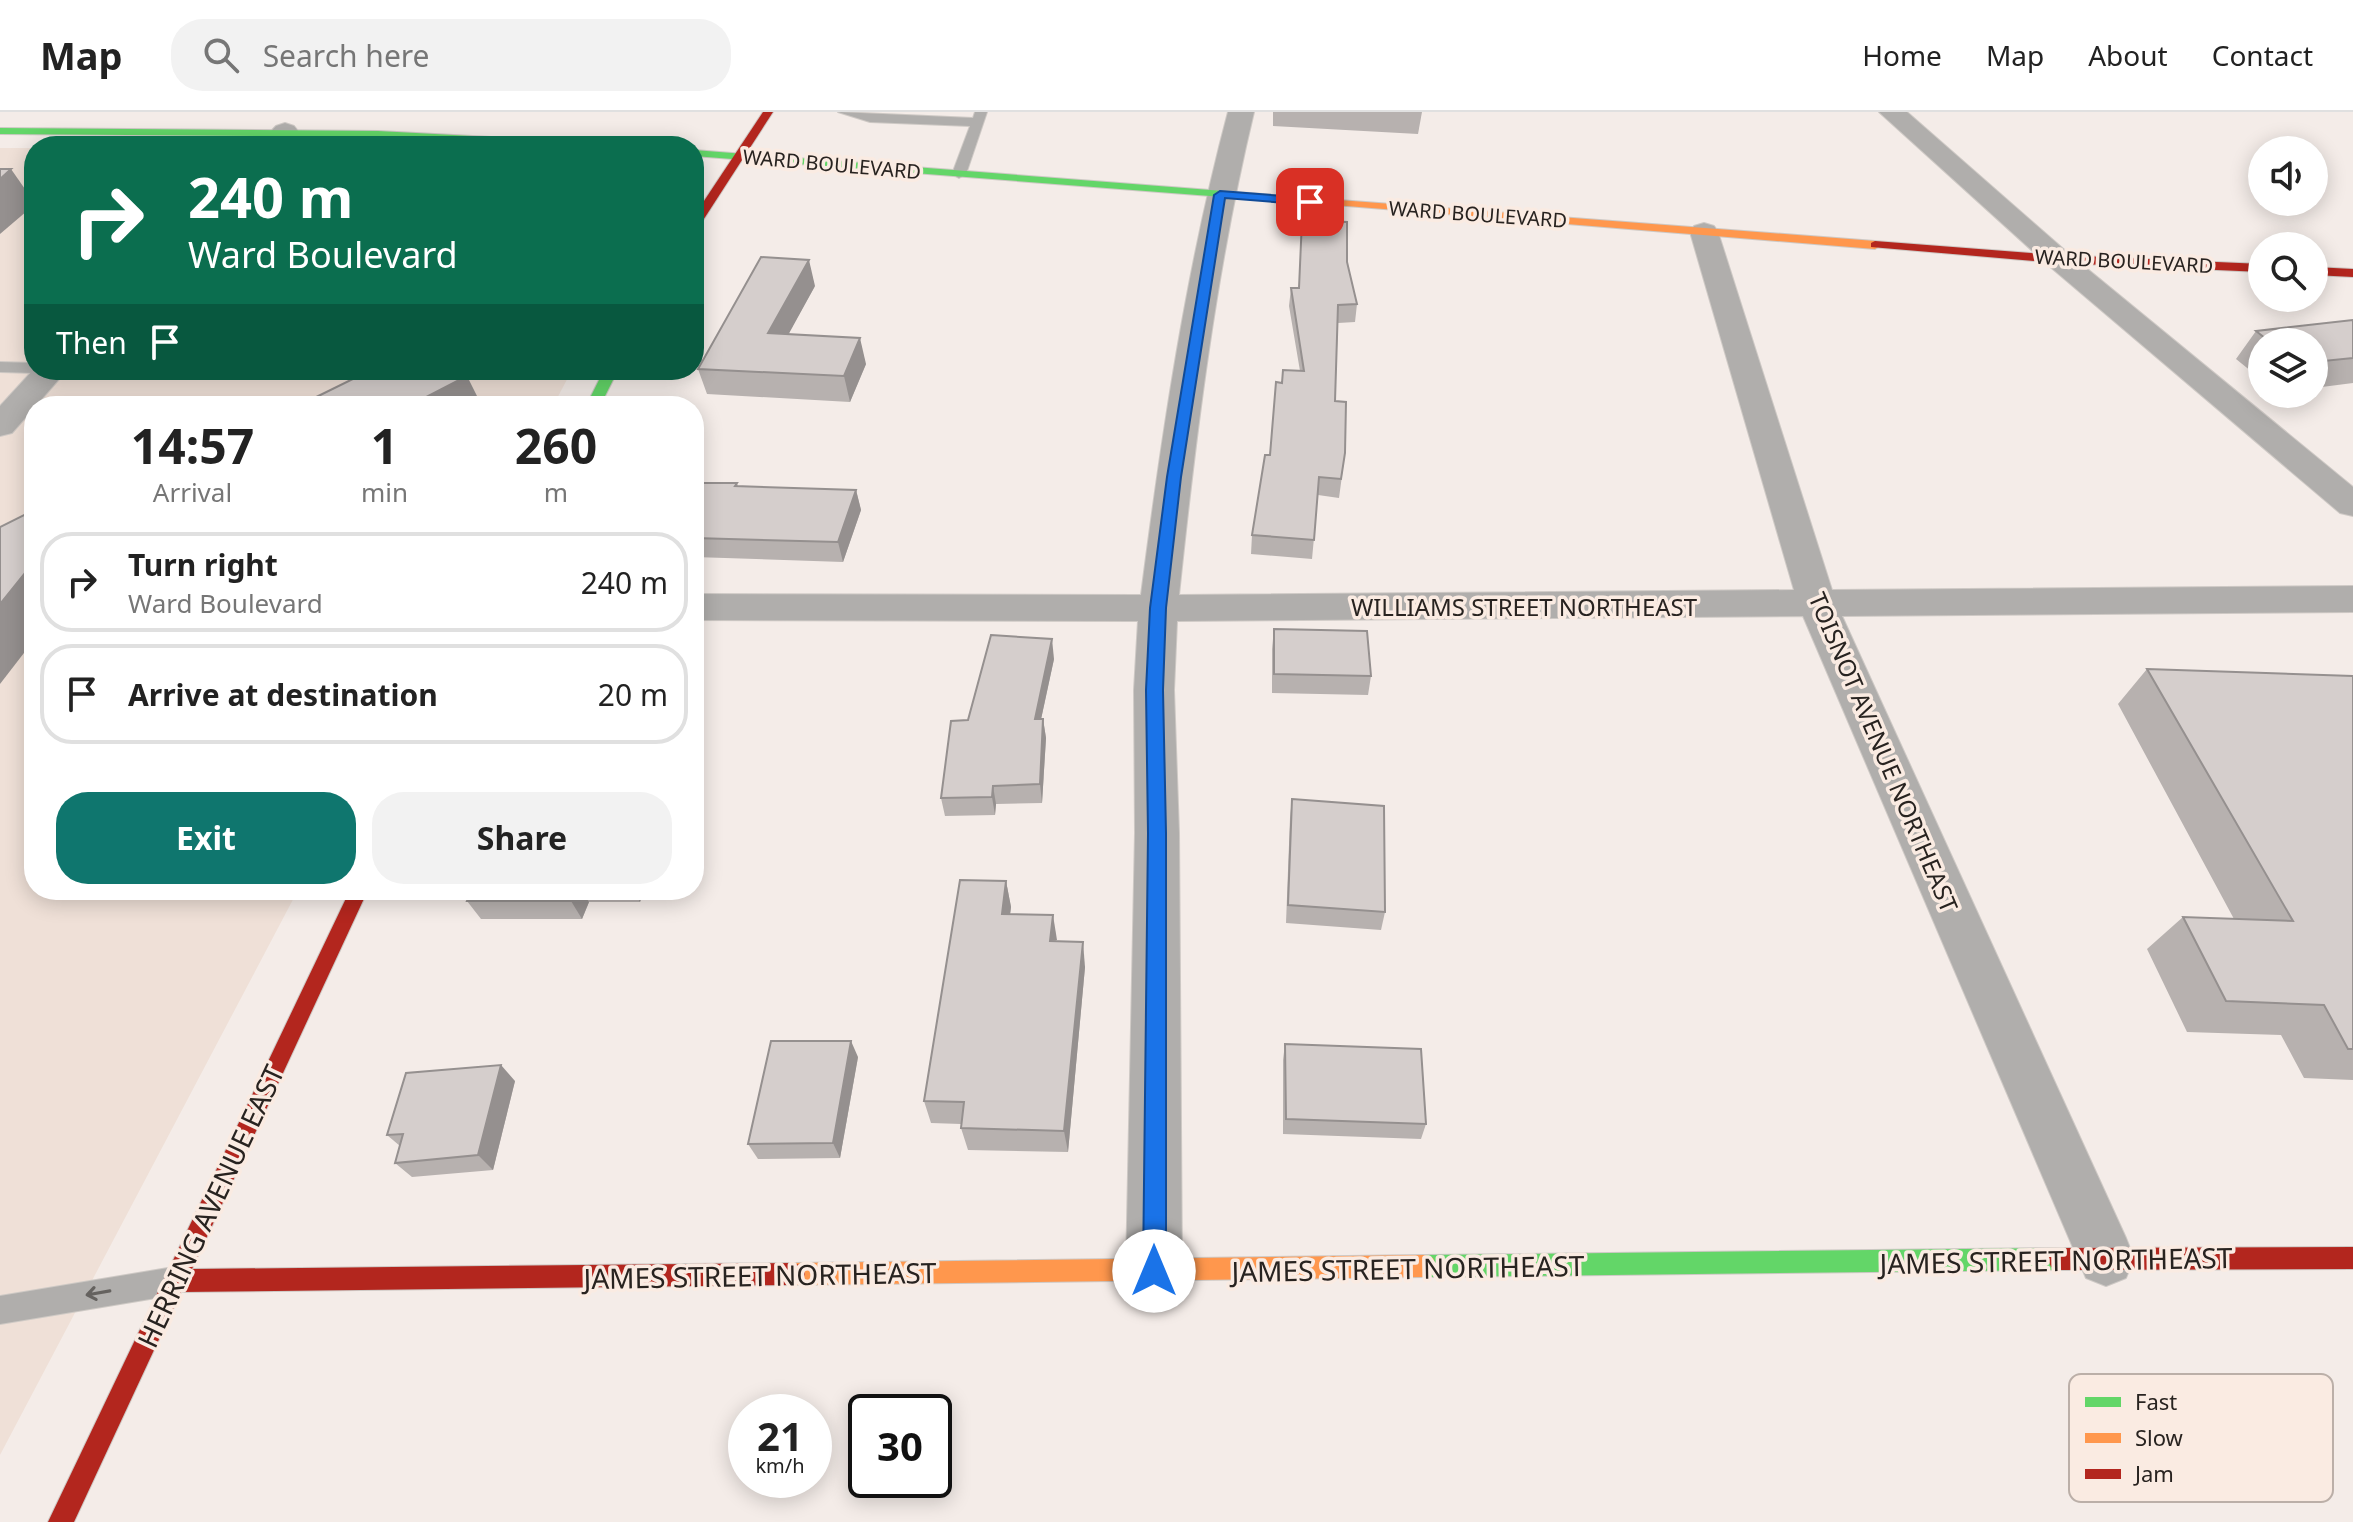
<!DOCTYPE html>
<html lang="en">
<head>
<meta charset="utf-8">
<style>
  :root { --surface:#fff; --page:#f2f2f2; --text:#222; --muted:#767676; --line:#e0e0e0; --accent:#0f766e }
  body { margin:0; font-family:"Noto Sans",sans-serif; background:var(--page); color:var(--text); height:100vh; display:flex; flex-direction:column; font-size:30px; white-space:nowrap }
  * { box-sizing:border-box; margin:0 }
  p { font-size:26px; color:var(--muted) }
  .icon { flex:none; width:44px; height:44px; fill:none; stroke:currentColor; stroke-width:2; stroke-linecap:round; stroke-linejoin:round }
  .map { position:relative; flex:1; overflow:hidden }
  .sheet { position:absolute; left:24px; top:284px; width:680px; height:504px; display:flex; flex-direction:column; background:var(--surface); border-radius:32px; box-shadow:0 4px 20px #0003 }
  .sheet>* { flex:none }
  .hud { position:absolute; left:24px; top:24px; width:680px; height:244px; border-radius:32px; box-shadow:0 4px 20px #0003; background:#0b6e4f; color:#fff; overflow:hidden }
  .controls { position:absolute; left:2248px; top:24px; display:grid; gap:16px }
  .controls a { display:grid; place-items:center; width:80px; height:80px; border-radius:50%; background:var(--surface); box-shadow:0 4px 20px #0003; font-size:40px }
  .speed { position:absolute; left:728px; top:1282px; display:flex; gap:16px; font-size:40px; font-weight:700; text-align:center }
  .speed>* { display:grid; place-content:center; width:104px; height:104px; border-radius:50%; background:var(--surface); box-shadow:0 4px 20px #0003; line-height:1 }
  .speed small { font-size:20px; font-weight:400 }
  .speed .limit { border:4px solid #111; border-radius:12px; background:#fff; color:#111 }
  .pin { position:absolute; display:grid; place-items:center; width:68px; height:68px; color:#fff; margin:-34px; border-radius:16px; box-shadow:0 4px 12px #0006 }
  .me { position:absolute; width:88px; margin:-44px; rotate:0deg; stroke-linejoin:round; filter:drop-shadow(0 0 6px #0008) }
  .turn { display:flex; align-items:center; gap:28px; height:168px; padding:0 32px; font-size:36px }
  .turn .icon { width:104px; height:104px; stroke-width:2.5 }
  .turn b { display:block; font-size:56px; line-height:68px }
  .then { display:flex; align-items:center; height:76px; padding:0 32px; background:#0003; gap:16px; font-size:30px }
  .eta { display:flex; justify-content:space-evenly; align-items:center; height:136px; text-align:center }
  .eta b { font-size:48px; font-weight:700; line-height:56px }
  .action { display:flex; gap:16px; margin-top:auto; padding:16px 32px }
  .action a { flex:1; height:92px; border-radius:32px; background:var(--accent); color:#fff; font-size:32px; font-weight:700; line-height:92px; text-align:center }
  .action a+a { background:var(--page); color:var(--text) }
  ul { padding:0; list-style:none }
  li { display:flex; align-items:center; gap:24px; height:100px; margin:0 16px 12px; padding:0 16px; border:4px solid var(--line); border-radius:32px }
  li div { flex:1 }
  li b { display:block; font-size:30px }
  li em { font-style:normal }
  header { display:flex; align-items:center; gap:48px; box-sizing:border-box; height:112px; padding:0 40px; background:var(--surface); border-bottom:2px solid var(--line) }
  header strong { font-size:38px }
  nav { display:flex; gap:44px; margin-inline-start:auto; font-size:28px }
  .search { width:560px; height:72px; background:var(--page); display:flex; align-items:center; gap:20px; box-sizing:border-box; padding:0 28px; border-radius:32px; color:var(--muted); font-size:30px }
  .map>svg:first-child { display:block }
</style>
</head>
<body>
<header>
<strong>Map</strong>
<div class="search"><svg class="icon" aria-label="search" viewBox="0 0 24 24"><circle cx="10" cy="10" r="6"/><path d="M15 15l6 6"/></svg>Search here</div>
<nav><a>Home</a><a>Map</a><a>About</a><a>Contact</a></nav>
</header>
<div class="map">
<svg width="2353" height="1410" viewBox="0 0 2353 1410">
  <rect width="100%" height="100%" fill="#f4ece8"/>
  <polygon fill="#efe0d7" points="0,36 34,36 34,258 572,258 553,294 34,294 34,778 298,778 0,1343"/>
  <g fill="none" stroke-linecap="round" stroke-linejoin="round">
    <g stroke="#cec9c5" stroke-width="2">
      <g id="lane">
        <polygon points="838,0 973,6 975,0 987,0 966,62 959,66 952,62 970,14 870,10"/>
        <polygon points="0,250 34,251 34,258 41,258 34,261 0,260"/>
        <polygon points="174,1155 184,1159 188,1169 184,1179 174,1183 0,1212 0,1184"/>
      </g>
    </g>
    <g stroke="#cec9c5" stroke-width="2">
      <g id="street">
        <path d="M1228 0H1254C1216 158 1196 321 1179 483L1794 478 1690 120 1694 114 1704 111 1714 114 1718 120 1832 478 2353 474V500L1842 504 2126 1126 2134 1146 2126 1166 2106 1174 2086 1166 1803 504 1177 509 1174 578 1179 721 1182 1159 1174 1179 1154 1187 1134 1179 1126 1159 1135 721 1134 578 1138 509 694 508V482L1141 483C1162 321 1186 158 1228 0Z"/>
        <polygon points="1879,0 1907,0 2068,141 2353,375 2353,404 2340,401 2048,153"/>
        <polygon points="285,11 294,14 298,19 285,34 257,34 276,14"/>
        <polygon points="34,257 67,258 12,321 0,324 0,294"/>
      </g>
    </g>
    <g stroke="#cec9c5" stroke-width="2">
      <g id="fast">
        <polygon points="0,16 378,19 604,31 609,34 544,34 378,25 0,22"/>
        <polygon points="694,38 1326,87 1332,90 1326,93 694,44"/>
        <polygon points="604,258 618,258 600,294 586,294"/>
        <polygon points="2059,1136 2067,1139 2070,1147 2067,1155 2059,1158 1425,1165 1417,1162 1414,1154 1417,1146 1425,1143"/>
      </g>
    </g>
    <g stroke="#cec9c5" stroke-width="2">
      <g id="slow">
        <polygon points="1326,87 1875,129 1881,133 1875,137 1322,92 1320,90"/>
        <polygon points="1425,1143 1433,1146 1436,1154 1433,1162 1425,1165 794,1173 786,1170 783,1162 786,1154 794,1151"/>
      </g>
    </g>
    <g stroke="#cec9c5" stroke-width="2">
      <g id="jam">
        <polygon points="763,0 773,0 700,113 694,116 694,104"/>
        <polygon points="1875,129 2058,143 2262,152 2262,160 2058,151 1871,135 1871,131"/>
        <polygon points="2314,155 2353,157 2353,165 2314,163"/>
        <polygon points="350,778 368,778 192,1157 794,1151 802,1154 805,1162 802,1170 794,1173 181,1180 74,1410 48,1410"/>
        <polygon points="2353,1135 2353,1157 2059,1158 2051,1155 2048,1147 2051,1139 2059,1136"/>
      </g>
    </g>
    <use href="#lane" fill="#b0aeac" fill-rule="evenodd"/>
    <use href="#street" fill="#b0aeac" fill-rule="evenodd"/>
    <use href="#fast" fill="#63d668" fill-rule="evenodd"/>
    <use href="#slow" fill="#ff974d" fill-rule="evenodd"/>
    <use href="#jam" fill="#b3261e" fill-rule="evenodd"/>
  </g>
  <g fill="#b7b1af">
    <polygon points="1273,0 1422,0 1418,22 1273,14"/>
    <polygon points="1347,150 1357,192 1355,210 1338,211 1335,289 1345,341 1339,386 1318,383 1312,447 1251,442 1252,423 1270,343 1282,271 1300,259 1289,194 1291,176 1298,176"/>
    <polygon points="815,174 788,222 866,252 850,290 707,282 698,257"/>
    <polygon points="2353,208 2353,271 2314,276 2314,230 2262,230 2262,268 2236,247 2256,219"/>
    <polygon points="694,371 737,371 738,374 856,378 861,398 843,450 694,445"/>
    <polygon points="1274,517 1371,564 1368,583 1272,581 1272,537"/>
    <polygon points="1054,547 1041,607 1043,607 1046,626 1042,691 996,692 995,703 945,704 941,686 968,608"/>
    <polygon points="2147,557 2353,564 2353,968 2304,966 2281,923 2187,920 2147,837 2183,805 2234,807 2118,592"/>
    <polygon points="1292,687 1385,800 1381,818 1286,811 1290,706"/>
    <polygon points="1006,769 1011,795 1010,802 1057,829 1085,855 1068,1040 968,1038 961,1016 961,1012 931,1011 924,989"/>
    <polygon points="472,778 644,778 640,790 589,790 582,807 481,807 467,789"/>
    <polygon points="1285,932 1426,1012 1421,1027 1283,1022 1283,948"/>
    <polygon points="858,945 840,1046 758,1047 748,1032"/>
    <polygon points="515,969 493,1058 412,1065 395,1051 400,1034 387,1023"/>
  </g>
  <g fill="#95908f">
    <polygon points="11,57 34,90 34,93 0,122 0,67"/>
    <polygon points="809,148 815,174 775,247 768,221"/>
    <polygon points="860,226 866,252 850,290 844,264"/>
    <polygon points="467,264 482,294 409,294"/>
    <polygon points="856,378 861,398 843,450 838,430"/>
    <polygon points="34,456 34,528 0,572 0,492 25,461"/>
    <polygon points="1052,527 1054,547 1037,626 1035,607"/>
    <polygon points="1043,607 1046,626 1042,691 1040,672"/>
    <polygon points="993,674 996,692 995,703 992,685"/>
    <polygon points="1006,769 1011,795 1007,828 1002,802"/>
    <polygon points="575,778 581,778 589,790 582,807 571,789"/>
    <polygon points="633,778 644,778 640,790"/>
    <polygon points="1053,803 1057,828 1050,829"/>
    <polygon points="1083,830 1085,855 1068,1040 1064,1019"/>
    <polygon points="851,929 858,945 840,1046 833,1031"/>
    <polygon points="501,953 515,969 493,1058 478,1043"/>
  </g>
  <g fill="#d5cecc" stroke="#95908f" stroke-width="2">
    <polygon points="0,57 11,57 0,67"/>
    <polygon points="1302,108 1347,110 1347,150 1357,192 1338,193 1335,289 1346,290 1345,341 1341,367 1319,365 1314,428 1252,423 1265,343 1270,343 1276,270 1282,271 1283,258 1304,259 1291,176 1299,176"/>
    <polygon points="761,145 809,148 768,221 860,226 844,264 698,257"/>
    <polygon points="2353,208 2353,246 2314,250 2314,230 2270,230 2256,219"/>
    <polygon points="371,258 458,258 467,264 409,294 298,294"/>
    <polygon points="694,371 737,371 735,374 856,378 838,430 694,426"/>
    <polygon points="34,398 34,456 25,461 0,492 0,415"/>
    <polygon points="1274,517 1367,519 1371,564 1274,562"/>
    <polygon points="991,523 1052,527 1035,607 1043,607 1040,672 993,674 992,685 941,686 951,609 968,608"/>
    <polygon points="2147,557 2353,564 2353,937 2348,937 2324,893 2226,889 2183,805 2293,809"/>
    <polygon points="1292,687 1384,694 1385,800 1288,793"/>
    <polygon points="960,768 1006,769 1002,802 1053,803 1050,829 1083,830 1064,1019 961,1016 964,990 924,989"/>
    <polygon points="472,778 575,778 571,789 467,789"/>
    <polygon points="771,929 851,929 833,1031 748,1032"/>
    <polygon points="1285,932 1421,937 1426,1012 1286,1007"/>
    <polygon points="501,953 478,1043 395,1051 403,1022 387,1023 406,961"/>
  </g>
  <defs><path id="oneway-shaft" d="M-6 0H5M1.5-3L5.5 0L1.5 3" fill="none" stroke-width="1.6" stroke-linecap="round" stroke-linejoin="round" transform="scale(2)"/></defs>
  <use stroke="#65625f" href="#oneway-shaft" transform="translate(98 1181) rotate(170)"/>
  <polygon fill="#1a73e8" stroke="#114b97" stroke-width="2" points="1220,79 1310,86 1316,90 1310,93 1225,86 1181,365 1166,496 1163,578 1166,721 1166,1159 1163,1167 1154,1171 1146,1167 1143,1159 1148,721 1146,578 1150,496 1167,365 1214,83"/>
  <g text-anchor="middle" dominant-baseline="central" stroke-width="7" stroke-linejoin="round" paint-order="stroke">
    <g font-size="20" fill="#282320" stroke="#faebe2">
      <text transform="translate(832 52) rotate(5)">WARD BOULEVARD</text>
      <text transform="translate(1478 102) rotate(4)">WARD BOULEVARD</text>
      <text transform="translate(2124 149) rotate(3)">WARD BOULEVARD</text>
    </g>
    <g font-size="24" fill="#282320" stroke="#faebe2">
      <text x="1524" y="494">WILLIAMS STREET NORTHEAST</text>
      <text transform="translate(1884 640) rotate(67)">TOISNOT AVENUE NORTHEAST</text>
    </g>
    <g font-size="28" fill="#282320" stroke="#faebe2">
      <text transform="translate(210 1094) rotate(-65)">HERRING AVENUE EAST</text>
      <text transform="translate(2056 1148) rotate(-1)">JAMES STREET NORTHEAST</text>
      <text transform="translate(1408 1156) rotate(-1)">JAMES STREET NORTHEAST</text>
      <text transform="translate(760 1163) rotate(-1)">JAMES STREET NORTHEAST</text>
    </g>
  </g>
  <rect x="2069" y="1262" width="264" height="128" rx="12" fill="#faebe2" stroke="#bbafa8" stroke-width="2"/>
  <rect x="2085" y="1285" width="36" height="10" fill="#63d668"/>
  <rect x="2085" y="1321" width="36" height="10" fill="#ff974d"/>
  <rect x="2085" y="1357" width="36" height="10" fill="#b3261e"/>
  <g font-size="22" fill="#282320">
    <text x="2135" y="1298">Fast</text>
    <text x="2135" y="1334">Slow</text>
    <text x="2135" y="1370">Jam</text>
  </g>
</svg>
<div class="controls">
<a><svg class="icon" aria-label="sound" viewBox="0 0 24 24"><path d="M4 9h4l5-4v14l-5-4H4zM17 9q2 3 0 6"/></svg></a>
<a><svg class="icon" aria-label="search" viewBox="0 0 24 24"><circle cx="10" cy="10" r="6"/><path d="M15 15l6 6"/></svg></a>
<a><svg class="icon" aria-label="layers" viewBox="0 0 24 24"><path d="M12 4l9 5-9 5-9-5zM3 14l9 5 9-5"/></svg></a>
</div>
<div class="speed"><div>21<small>km/h</small></div><div class="limit">30</div></div>
<div class="pin" style="left:1310px;top:90px;background:#d93025"><svg class="icon" aria-label="arrive" viewBox="0 0 24 24"><path d="M6 21V4h12l-3 4 3 4H6"/></svg></div>
<svg class="me" style="left:1154px;top:1159px" viewBox="-20 -20 40 40"><circle r="19" fill="#fff"/><path d="M0-13L10 11 0 6-10 11z" fill="#1a73e8"/></svg>
<div class="hud">
<div class="turn"><svg class="icon" aria-label="right" viewBox="0 0 24 24"><path d="M7 20v-9h11M14 6l5 5-5 5"/></svg><div><b>240 m</b>Ward Boulevard</div></div>
<div class="then">Then<svg class="icon" aria-label="arrive" viewBox="0 0 24 24"><path d="M6 21V4h12l-3 4 3 4H6"/></svg></div>
</div>
<section class="sheet">
<div class="eta">
<div><b>14:57</b><p>Arrival</p></div>
<div><b>1</b><p>min</p></div>
<div><b>260</b><p>m</p></div>
</div>
<ul>
<li><svg class="icon" aria-label="right" viewBox="0 0 24 24"><path d="M7 20v-9h11M14 6l5 5-5 5"/></svg><div><b>Turn right</b><p>Ward Boulevard</p></div><em>240 m</em></li>
<li><svg class="icon" aria-label="arrive" viewBox="0 0 24 24"><path d="M6 21V4h12l-3 4 3 4H6"/></svg><div><b>Arrive at destination</b></div><em>20 m</em></li>
</ul>
<div class="action"><a>Exit</a><a>Share</a></div>
</section>
</div>
</body>
</html>
